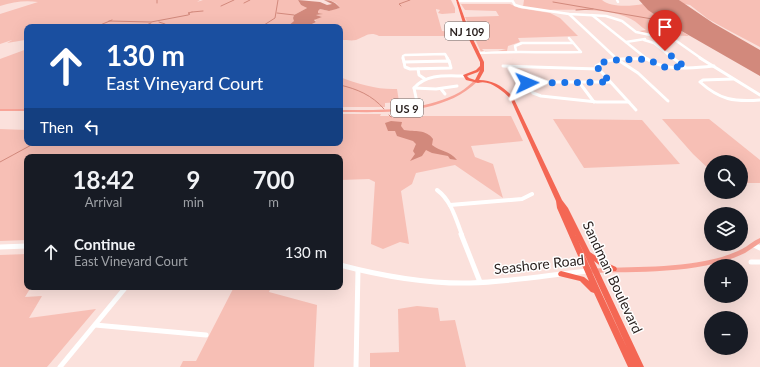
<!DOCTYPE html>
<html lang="en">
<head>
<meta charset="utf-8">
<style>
  :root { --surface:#171b24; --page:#20242c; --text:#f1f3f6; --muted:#9ea1a6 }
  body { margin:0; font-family:Lato,sans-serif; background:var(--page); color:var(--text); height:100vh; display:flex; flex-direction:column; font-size:15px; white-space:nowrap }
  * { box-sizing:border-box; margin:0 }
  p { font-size:13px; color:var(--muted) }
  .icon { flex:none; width:22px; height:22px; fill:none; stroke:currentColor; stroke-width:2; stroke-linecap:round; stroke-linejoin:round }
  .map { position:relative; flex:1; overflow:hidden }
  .sheet { position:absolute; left:24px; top:154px; width:319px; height:136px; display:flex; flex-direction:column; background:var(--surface); border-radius:8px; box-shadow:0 4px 16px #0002 }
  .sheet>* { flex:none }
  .guide { position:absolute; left:24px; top:24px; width:319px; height:122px; border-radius:8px; box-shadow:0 4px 16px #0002; background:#1a4fa0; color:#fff; overflow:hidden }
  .controls { position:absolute; left:704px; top:155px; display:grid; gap:8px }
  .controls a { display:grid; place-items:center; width:44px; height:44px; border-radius:50%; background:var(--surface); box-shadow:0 4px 16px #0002; font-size:20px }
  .pin { position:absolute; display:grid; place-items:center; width:34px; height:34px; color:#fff; margin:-41px -17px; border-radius:50% 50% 50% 0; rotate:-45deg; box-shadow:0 0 4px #0007 }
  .pin .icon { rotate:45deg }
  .me { position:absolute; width:44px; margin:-22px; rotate:88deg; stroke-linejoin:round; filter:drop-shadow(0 0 3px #0008) }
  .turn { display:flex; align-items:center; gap:14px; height:84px; padding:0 16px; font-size:18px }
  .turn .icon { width:52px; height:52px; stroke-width:2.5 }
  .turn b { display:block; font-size:28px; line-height:34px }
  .then { display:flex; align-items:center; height:38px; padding:0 16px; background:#0003; gap:8px; font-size:15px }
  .eta { display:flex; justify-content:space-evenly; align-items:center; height:68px; text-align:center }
  .eta b { font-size:24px; font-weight:700; line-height:28px }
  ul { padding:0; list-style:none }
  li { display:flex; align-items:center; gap:12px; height:60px; padding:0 16px }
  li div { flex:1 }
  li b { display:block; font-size:15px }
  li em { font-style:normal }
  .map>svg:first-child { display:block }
</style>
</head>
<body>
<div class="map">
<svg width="760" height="367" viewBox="0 0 760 367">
  <rect width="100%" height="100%" fill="#fbe1dc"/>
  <g fill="#f7bfb5">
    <path d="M0 0H200L197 2 203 0H298L301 5 307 8 294 15 293 18 295 21 287 27H27V47L25 40 7 43 12 40 0 44V14L38 2C25 0 13 2 0 6Z"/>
    <path d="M329 0H451L455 8V13L442 14 438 13 440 10 436 9V10L442 31 463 33 465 36H379C369 31 365 37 356 40 352 41 346 40 342 40L340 36V27H306L316 22 315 19 322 17 316 15 322 14 318 13 317 11 320 9 329 11 334 9H325L322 7 336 6 337 9 340 8 336 3Z"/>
    <path d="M524 0H602C611 8 632 6 643 4L661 20 675 27 689 36 663 35 665 38 649 35 639 31 646 30C641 27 637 22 631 19 609 8 573 10 549 10L548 11 523 7Z"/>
    <polygon points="679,0 760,0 760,47 726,29 708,19 690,5 684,4"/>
    <polygon points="461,4 510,4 519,8 550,13 560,18 578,36 518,38 520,42 508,46 507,51 485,52 485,51 498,51 506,49 482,49 484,51 481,52 465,17 499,16 496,11 465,10"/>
    <polygon points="27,49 27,109 0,109 0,59"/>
    <path d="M340 77C358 84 379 90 397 89L399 102 385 103V107H340Z"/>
    <polygon points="340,114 381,114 380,116 511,116 523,141 471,146 475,157 493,164 503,198 455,165 416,173 412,184 401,191 409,244 400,242 383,249 371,244 375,182 369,179 340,180 340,157 27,157 27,240 0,241 0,129 27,130 27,143 340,143"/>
    <polygon points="553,119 642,120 680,164 584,168"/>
    <polygon points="662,119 709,119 760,160 760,183 741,183 741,162 711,162 711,171 693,154"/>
    <polygon points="27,254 27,287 31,287 25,297 42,296 29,318 96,309 47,367 0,367 0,255"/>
    <polygon points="234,287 271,287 269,292 317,305 314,367 180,367 183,361 196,361"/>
    <polygon points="417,306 438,308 440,321 455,320 466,367 370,367 370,353 399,352 398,309"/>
  </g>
  <g fill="#d2897c">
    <path d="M298 0 320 2 327 5 332 4 324 0C332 0 336 3 340 8L329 11 320 9 318 11V13L323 14 316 15 322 17 314 20 316 22 306 27H287L294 21 293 18 294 15 307 8 301 5Z"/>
    <polygon points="639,0 679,0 713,23 760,50 760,76 664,21 648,10"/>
    <path d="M391 121 402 122 401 126 404 130C415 132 426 129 433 139L432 145C441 152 449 150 457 160L450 159 448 156 432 153 426 150 422 156 410 161 415 154 413 151 416 144 413 141 397 136 395 131H388L385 123Z"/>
  </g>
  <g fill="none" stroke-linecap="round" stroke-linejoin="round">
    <g stroke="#d2897c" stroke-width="1">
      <polyline points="157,0 157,3"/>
      <polyline points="553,2 664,21"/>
      <polyline points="244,3 250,0"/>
      <polyline points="221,6 234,0"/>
      <polyline points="401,6 399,4 410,0"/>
      <polyline points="576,10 593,9"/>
      <polyline points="192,12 203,11"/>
      <polyline points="277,13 294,15"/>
      <polyline points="109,21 151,22 188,15 190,14 188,13 192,12"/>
      <polyline points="159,22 165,24"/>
      <polyline points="98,26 112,20"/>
      <polyline points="142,27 151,23"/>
      <polyline points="261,27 275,18 278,0"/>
      <path d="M340 85C357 89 372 95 384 109"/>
      <polyline points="389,115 391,117"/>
      <polyline points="0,162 35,143"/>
    </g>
    <g stroke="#fff" stroke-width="2.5">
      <polyline points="512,0 515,5 522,7 569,14 606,16 622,21 636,32 675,40 702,59"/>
      <polyline points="617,0 618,2"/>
      <polyline points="457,1 512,1"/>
      <polyline points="569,14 617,59"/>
      <polyline points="592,15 647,59"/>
      <polyline points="644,40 654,43 674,59"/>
      <polyline points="626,42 645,39"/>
      <polyline points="516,51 515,46 522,43 573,43"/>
      <path d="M478 53C512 51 546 53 581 52L569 38"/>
      <polyline points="403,59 403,56 405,55 445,54 448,59"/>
    </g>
    <g stroke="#fff" stroke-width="3">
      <polyline points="403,58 404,62"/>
      <polyline points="447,58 449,61"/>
      <polyline points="615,58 638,73 668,101"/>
      <path d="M645 58C666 72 690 68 714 66"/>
      <polyline points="673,58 685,67"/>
      <polyline points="700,58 760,95"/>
      <polygon points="449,61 451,68 410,69 405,67 404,62"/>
      <polyline points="503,66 598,69"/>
      <polyline points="418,69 419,75 425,79"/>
      <path d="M733 79 703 80 700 82C720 100 734 102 760 100"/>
      <polyline points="579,82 594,102"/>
      <polyline points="610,82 530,82 526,84 533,93 541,96 597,102 629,102"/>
      <polyline points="414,88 436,89 457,86"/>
      <polyline points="441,89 445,94"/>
      <path d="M418 107 414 88C427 73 447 76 465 76"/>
      <path d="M636 110 596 66C611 56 631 59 648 59"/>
    </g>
    <g stroke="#fff" stroke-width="4">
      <path d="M437 190C451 200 456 219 462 235"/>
      <polyline points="450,205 522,199 532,194"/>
    </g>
    <g stroke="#fff" stroke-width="5">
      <polyline points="461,234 480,282"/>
      <polyline points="754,245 760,248"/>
      <polyline points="0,247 27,246"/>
      <polyline points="751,262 760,262"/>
      <path d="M340 265C382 276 426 284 470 283 509 282 549 275 588 271"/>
      <polyline points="95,325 206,335"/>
      <polyline points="60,367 126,287"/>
      <polyline points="356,367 358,270"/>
    </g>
    <g fill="#f8a498" fill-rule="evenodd">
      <path d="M475 80 478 81C442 116 386 112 340 112V110C380 110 424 112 460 92 465 89 470 84 475 80Z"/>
      <rect x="0" y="109" width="27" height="2"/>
      <path d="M760 238V243C755 246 750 250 745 253 699 275 637 271 588 273H586L585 271 586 269H588C631 266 680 269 722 257 728 255 736 252 742 249 748 246 753 241 760 238Z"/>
    </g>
    <path fill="#f46754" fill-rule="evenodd" d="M456 0H458L470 33 484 62V71L479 80C493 80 504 87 513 97L562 200 568 208 590 252 603 261 616 267 617 269 616 271C609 272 600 266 594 261L644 367H628L594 293 591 292 580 281 559 276 558 274 559 272 561 271 584 277 589 281 557 208 556 201 510 98C503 91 489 79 478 83L466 80 463 75 476 70 480 66V62L466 33ZM480 70 475 80 469 78 467 76 478 72ZM572 227 576 236 628 350 601 292Z"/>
  </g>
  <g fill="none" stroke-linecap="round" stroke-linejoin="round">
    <polyline stroke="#1a73e8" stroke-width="7" stroke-dasharray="0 12.6" points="527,83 610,82 596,66 600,63 613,60 648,59 662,67 685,67 665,51"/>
  </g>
  <g text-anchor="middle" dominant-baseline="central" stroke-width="3" stroke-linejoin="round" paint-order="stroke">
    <g fill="#fff" stroke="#686261" stroke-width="1">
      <rect x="445" y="22" width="44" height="18" rx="3"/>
      <rect x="391" y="99" width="32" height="18" rx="3"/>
    </g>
    <g font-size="11" font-weight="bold" fill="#281f1d">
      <text x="467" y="31">NJ 109</text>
      <text x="407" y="108">US 9</text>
    </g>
    <g font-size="14" fill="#281f1d" stroke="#fff">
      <text transform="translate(539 264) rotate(-6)">Seashore Road</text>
      <text transform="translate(613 277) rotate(65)">Sandman Boulevard</text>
    </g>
  </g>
</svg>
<div class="controls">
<a><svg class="icon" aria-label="search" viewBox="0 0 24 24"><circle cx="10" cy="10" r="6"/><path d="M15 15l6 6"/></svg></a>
<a><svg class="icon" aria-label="layers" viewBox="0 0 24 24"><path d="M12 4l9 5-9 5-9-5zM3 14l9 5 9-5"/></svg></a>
<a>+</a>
<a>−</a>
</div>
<div class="pin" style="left:665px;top:51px;background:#d93025"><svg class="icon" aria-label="arrive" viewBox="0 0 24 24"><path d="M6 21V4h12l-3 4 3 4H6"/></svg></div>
<svg class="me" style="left:527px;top:83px" viewBox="-20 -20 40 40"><path d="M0-17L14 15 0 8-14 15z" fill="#1a73e8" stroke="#fff" stroke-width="4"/></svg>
<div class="guide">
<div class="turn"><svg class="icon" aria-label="ahead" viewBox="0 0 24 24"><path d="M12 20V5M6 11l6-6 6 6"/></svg><div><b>130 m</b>East Vineyard Court</div></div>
<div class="then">Then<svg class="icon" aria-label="left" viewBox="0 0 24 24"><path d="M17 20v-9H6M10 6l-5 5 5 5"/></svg></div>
</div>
<section class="sheet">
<div class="eta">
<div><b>18:42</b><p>Arrival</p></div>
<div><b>9</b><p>min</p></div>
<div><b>700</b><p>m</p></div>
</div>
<ul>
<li><svg class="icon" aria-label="ahead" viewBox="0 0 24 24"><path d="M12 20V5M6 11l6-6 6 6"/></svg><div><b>Continue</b><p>East Vineyard Court</p></div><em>130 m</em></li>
</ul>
</section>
</div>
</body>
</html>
